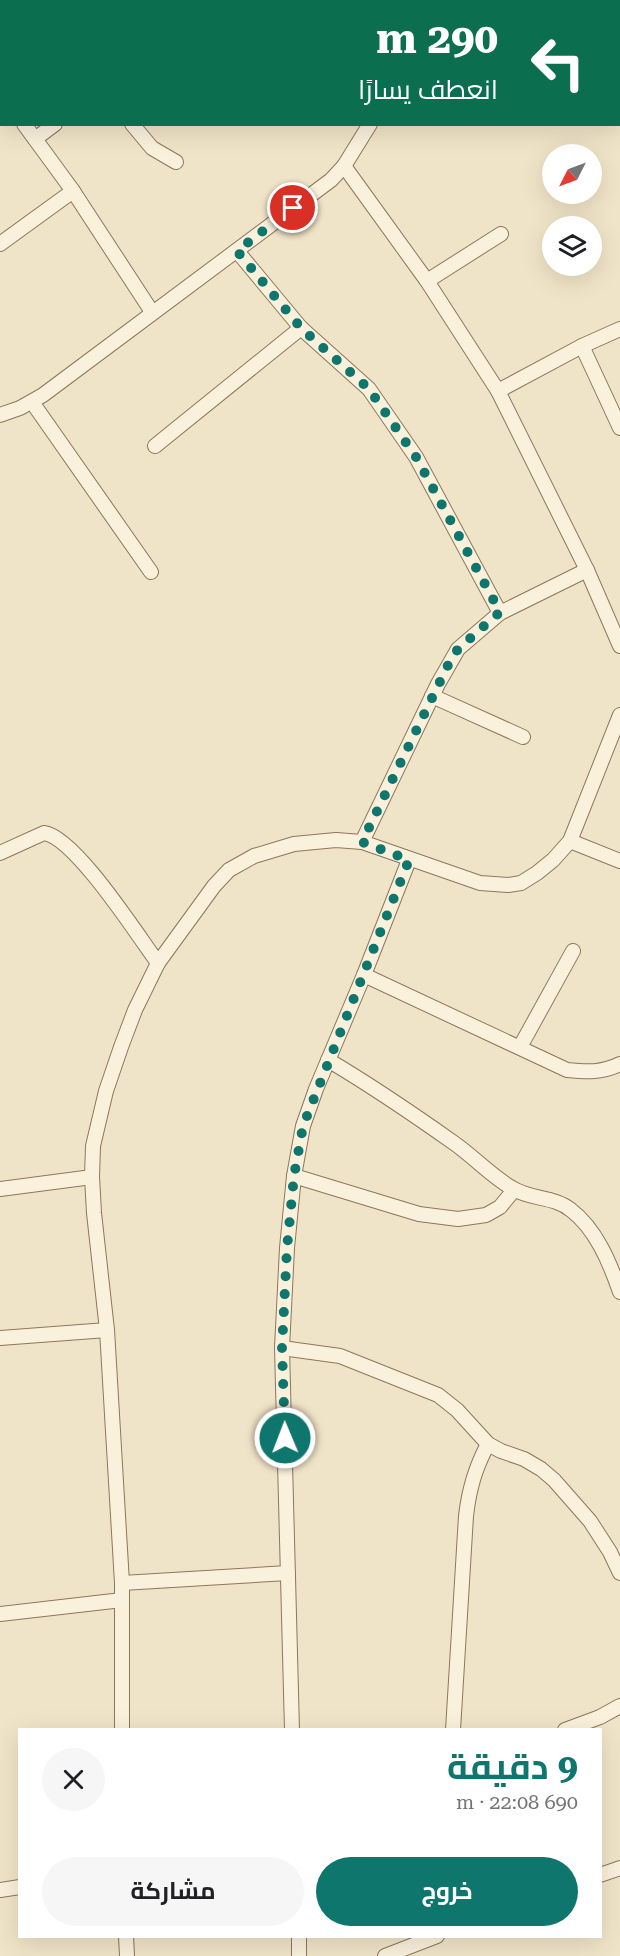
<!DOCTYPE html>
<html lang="ar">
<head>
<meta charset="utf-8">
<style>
  :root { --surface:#fff; --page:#f6f6f6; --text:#202124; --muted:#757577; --accent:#0f766e }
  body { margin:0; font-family:"Roboto Serif",Cairo,serif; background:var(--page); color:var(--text); direction:rtl; height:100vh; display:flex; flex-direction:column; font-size:22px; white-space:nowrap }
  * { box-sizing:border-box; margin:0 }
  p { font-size:20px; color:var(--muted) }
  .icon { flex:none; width:33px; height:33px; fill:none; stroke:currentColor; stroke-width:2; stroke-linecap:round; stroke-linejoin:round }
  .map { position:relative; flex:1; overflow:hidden; direction:ltr }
  .panel { position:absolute; left:18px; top:1728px; width:584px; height:210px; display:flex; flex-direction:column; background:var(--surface); border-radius:0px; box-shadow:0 6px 24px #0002; direction:rtl }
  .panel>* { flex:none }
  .top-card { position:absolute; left:0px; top:0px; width:621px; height:126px; box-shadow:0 6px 24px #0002; direction:rtl; background:#0b6e4f; color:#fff; overflow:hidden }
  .needle { width:39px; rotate:228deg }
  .fabs { position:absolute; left:542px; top:144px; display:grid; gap:12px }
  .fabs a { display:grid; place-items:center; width:60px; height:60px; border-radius:50%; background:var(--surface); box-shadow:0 6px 24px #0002; font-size:30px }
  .pin { position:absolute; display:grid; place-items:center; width:51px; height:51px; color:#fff; margin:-26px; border:3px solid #fff; border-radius:50%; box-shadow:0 2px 6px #0007 }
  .me { position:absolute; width:66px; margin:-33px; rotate:359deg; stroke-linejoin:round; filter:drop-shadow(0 0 4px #0008) }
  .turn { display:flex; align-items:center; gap:21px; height:126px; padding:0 24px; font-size:27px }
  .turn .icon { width:78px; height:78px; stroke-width:2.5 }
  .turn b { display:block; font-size:42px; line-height:51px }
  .round { display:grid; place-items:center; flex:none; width:63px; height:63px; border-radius:32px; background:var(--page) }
  .headline { display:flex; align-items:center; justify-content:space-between; height:102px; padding:0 24px }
  h1 { font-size:36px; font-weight:700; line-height:45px; color:var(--accent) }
  .button { display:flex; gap:12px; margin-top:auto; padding:12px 24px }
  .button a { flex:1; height:69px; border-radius:36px; background:var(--accent); color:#fff; font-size:24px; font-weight:700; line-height:69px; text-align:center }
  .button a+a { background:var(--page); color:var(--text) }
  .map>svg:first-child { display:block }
</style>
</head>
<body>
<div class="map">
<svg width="620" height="1956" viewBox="0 0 620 1956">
  <rect width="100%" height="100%" fill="#f0e4c8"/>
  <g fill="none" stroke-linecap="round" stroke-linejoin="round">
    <g stroke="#8d765c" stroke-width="16">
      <g id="street">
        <polyline points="150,0 151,2"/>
        <polyline points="438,2 439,0"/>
        <polyline points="0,92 2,94"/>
        <polyline points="24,124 73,191 152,312"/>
        <polyline points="132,124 152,148 176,162"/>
        <polyline points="35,139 55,124"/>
        <polyline points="344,166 427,281 498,391 587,570 620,646"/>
        <polyline points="0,244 73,191"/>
        <polyline points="237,251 301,328 369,389 416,457 500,613"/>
        <polyline points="427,281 501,234"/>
        <polyline points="582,346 620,428"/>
        <polyline points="498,391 582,346 620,329"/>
        <polyline points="32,402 151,572"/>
        <polyline points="0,415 20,408 43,395 331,180 344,166 370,124"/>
        <polyline points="155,446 301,328"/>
        <polyline points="432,696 523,737"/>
        <polyline points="570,841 620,861"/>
        <polyline points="362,842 438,684 458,649 500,613 587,570"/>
        <path d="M0 853 44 833C75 837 138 936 158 963"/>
        <path d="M364 975 567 1070C587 1072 602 1073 620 1064"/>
        <polyline points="520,1047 573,951"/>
        <path d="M328 1060C372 1086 413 1114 454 1143 474 1157 491 1176 512 1188 531 1200 554 1196 571 1210 596 1229 610 1263 620 1292"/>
        <polyline points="294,1176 419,1214 458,1219 486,1215 500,1207 514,1190"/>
        <polyline points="0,1189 92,1177"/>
        <polyline points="0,1338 107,1330"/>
        <polyline points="282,1348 340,1356 438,1395 457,1410 488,1444 501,1451 524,1459 541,1469 554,1480 590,1521 610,1552 620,1573"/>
        <polyline points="122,1583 288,1573"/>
        <polyline points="0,1614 122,1600"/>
        <polyline points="122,1730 122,1583 107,1330 94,1213 92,1177 93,1146 106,1091 121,1047 135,1010 158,963 214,886 229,870 254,856 294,844 336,840 362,842 480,883 508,885 521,883 537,873 553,860 570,841 620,715"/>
        <polyline points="292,1730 282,1348 287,1248 294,1176 303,1126 316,1089 364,975 409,860"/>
        <path d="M453 1730 466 1516C469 1489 475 1468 488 1444"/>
        <polyline points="565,1730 600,1717 620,1706"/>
        <polyline points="600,1875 620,1868"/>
        <polyline points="0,1890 20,1887"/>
        <polyline points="126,1936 127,1956"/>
        <polyline points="299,1936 299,1956"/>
        <polyline points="385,1956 437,1936"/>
      </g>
    </g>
    <g stroke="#6f573f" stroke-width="22">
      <g id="secondary">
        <polyline points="481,0 485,2"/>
        <polyline points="562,0 574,2"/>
      </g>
    </g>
    <use href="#street" stroke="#faf1dc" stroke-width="14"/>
    <use href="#secondary" stroke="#faf1dc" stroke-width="20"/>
  </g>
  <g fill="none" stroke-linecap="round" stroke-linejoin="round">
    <polyline stroke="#0f766e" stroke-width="10" stroke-dasharray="0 18" points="285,1438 282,1348 287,1248 294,1176 303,1126 409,860 362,842 451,659 458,649 500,612 416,457 369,389 301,328 237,251 293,208"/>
  </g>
</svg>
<div class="fabs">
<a><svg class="needle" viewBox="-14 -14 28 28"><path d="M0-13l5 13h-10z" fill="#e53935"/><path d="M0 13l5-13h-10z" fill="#757577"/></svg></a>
<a><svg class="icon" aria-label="layers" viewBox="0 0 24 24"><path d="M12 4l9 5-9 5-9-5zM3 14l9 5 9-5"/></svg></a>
</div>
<div class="pin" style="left:293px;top:208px;background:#d93025"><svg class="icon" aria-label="arrive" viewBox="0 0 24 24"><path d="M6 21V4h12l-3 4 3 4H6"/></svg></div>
<svg class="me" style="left:285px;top:1438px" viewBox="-20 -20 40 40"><circle r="17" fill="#0f766e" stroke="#fff" stroke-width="3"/><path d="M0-11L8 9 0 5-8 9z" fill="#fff"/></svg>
<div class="top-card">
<div class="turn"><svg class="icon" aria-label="left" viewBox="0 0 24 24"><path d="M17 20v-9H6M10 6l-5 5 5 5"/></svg><div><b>290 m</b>انعطف يسارًا</div></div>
</div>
<section class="panel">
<div class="headline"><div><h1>9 دقيقة</h1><p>690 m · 22:08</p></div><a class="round"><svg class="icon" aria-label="close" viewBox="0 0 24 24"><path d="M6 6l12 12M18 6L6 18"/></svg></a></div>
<div class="button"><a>خروج</a><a>مشاركة</a></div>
</section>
</div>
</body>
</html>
